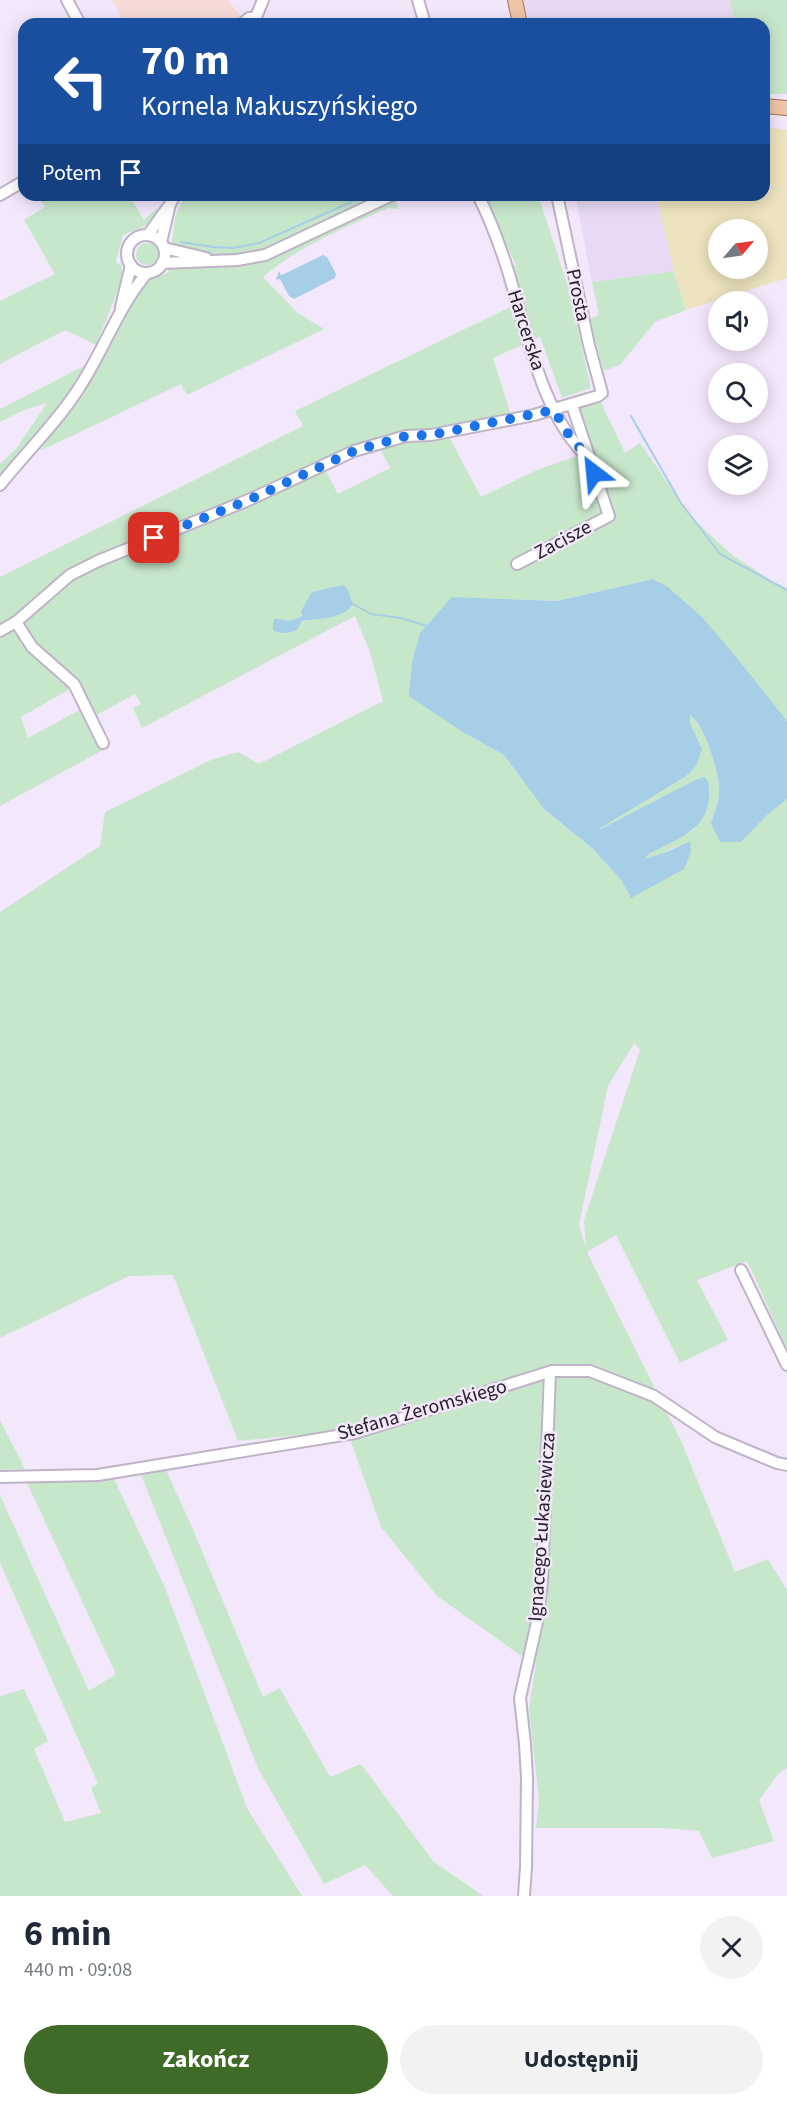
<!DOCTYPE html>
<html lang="pl">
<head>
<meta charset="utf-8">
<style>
  :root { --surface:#fff; --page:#f2f2f3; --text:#1f2937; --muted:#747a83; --accent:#406a27 }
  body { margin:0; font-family:"Source Sans 3",sans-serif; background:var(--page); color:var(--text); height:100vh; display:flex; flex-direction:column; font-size:22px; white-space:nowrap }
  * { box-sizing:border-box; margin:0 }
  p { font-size:20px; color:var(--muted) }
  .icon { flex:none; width:33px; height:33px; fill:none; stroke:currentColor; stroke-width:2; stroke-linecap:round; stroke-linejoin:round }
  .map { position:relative; height:1896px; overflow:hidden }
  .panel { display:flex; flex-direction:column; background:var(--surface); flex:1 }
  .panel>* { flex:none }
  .banner { position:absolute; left:18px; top:18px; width:752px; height:183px; border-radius:18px; box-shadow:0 3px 15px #0003; background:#1a4fa0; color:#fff; overflow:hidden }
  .needle { width:39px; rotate:61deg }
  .fabs { position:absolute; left:708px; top:219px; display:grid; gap:12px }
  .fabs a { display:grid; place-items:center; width:60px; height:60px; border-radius:50%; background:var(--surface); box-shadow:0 3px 15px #0003; font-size:30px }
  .pin { position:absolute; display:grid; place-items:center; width:51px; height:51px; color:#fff; margin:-26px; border-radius:12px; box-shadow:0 3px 9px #0006 }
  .me { position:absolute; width:66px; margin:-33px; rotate:331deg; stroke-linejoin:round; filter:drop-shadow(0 0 4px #0008) }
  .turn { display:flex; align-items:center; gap:21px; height:126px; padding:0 24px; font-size:27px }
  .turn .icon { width:78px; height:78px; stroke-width:2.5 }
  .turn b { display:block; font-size:42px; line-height:51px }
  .then { display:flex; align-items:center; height:57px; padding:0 24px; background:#0003; gap:12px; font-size:22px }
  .round { display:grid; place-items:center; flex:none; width:63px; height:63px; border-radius:32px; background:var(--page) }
  .overview { display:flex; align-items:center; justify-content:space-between; height:102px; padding:0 24px }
  h1 { font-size:36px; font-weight:700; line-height:45px }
  .cta { display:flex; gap:12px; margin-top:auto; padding:12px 24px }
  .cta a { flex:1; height:69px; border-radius:36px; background:var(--accent); color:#fff; font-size:24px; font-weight:700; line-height:69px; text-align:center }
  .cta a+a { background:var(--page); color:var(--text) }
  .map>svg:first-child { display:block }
</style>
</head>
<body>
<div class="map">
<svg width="787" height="1896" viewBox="0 0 787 1896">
  <rect width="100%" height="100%" fill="#f3e7fc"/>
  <g fill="#e9d9f4">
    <polygon points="523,0 730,0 735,24 530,24"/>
    <polygon points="575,195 656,195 674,271 592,282"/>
  </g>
  <polygon fill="#f6dbd9" points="112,0 228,0 240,16 231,24 125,24"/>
  <g fill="#c7e7cb" fill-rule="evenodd">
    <polygon points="730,0 787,0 787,94 764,94 764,24 735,24"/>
    <path d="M38 195H129L144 220 157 208C155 226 137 229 123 235L116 262 121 265 123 277 96 345 65 330 0 364V301L55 274 24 220 45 207Z"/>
    <path d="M185 195H405L396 200 398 209 388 208C345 228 299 246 263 277L298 313 324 329 187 395 181 384 40 451 112 343 143 282 168 273 175 217Z"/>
    <path d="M483 195H538L569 289 591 388 562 398 540 337 493 358 514 424 448 435 481 497 537 470 585 453 589 458 594 489 601 480 577 407 598 396 625 453 640 443 692 518 731 554 787 591V721L653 579 557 601 452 598 466 734 504 755 544 809 592 848 622 881 690 841 644 861 649 854 695 829V780L601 830 599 828 685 777 702 749 690 723V715C705 727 721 776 719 795 718 804 714 814 711 823L765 817 787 799V1349L747 1261 697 1280 728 1340 680 1363 616 1235 587 1252 682 1443 735 1572 768 1559 787 1590V1768L779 1773 759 1800 774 1841 712 1858 699 1831 663 1828H536L539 1801 529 1708 536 1663 517 1653 437 1596 381 1527 347 1430 238 1441 173 1275 129 1276 0 1338V912L100 846 105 812 211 760 238 752 259 764 383 701 370 652 355 616 142 728 133 708 141 704 135 694 89 719 103 750 0 806V577L303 426 295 411 517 304 507 269 516 265ZM379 447 390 468 338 494 324 468ZM342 585 329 617 302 621 297 630 288 633 275 618C302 626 303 614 312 592ZM72 688 83 708 28 738 21 717ZM634 1043 640 1050 584 1220 586 1248 579 1225 608 1086Z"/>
    <circle cx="147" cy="254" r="11"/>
    <polygon points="674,271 686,310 655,322 620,365 604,371 589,319 599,315 592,282"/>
    <polygon points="86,365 56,410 0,475 0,464 16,449 47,403 24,410 0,422 0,409"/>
    <polygon points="0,1420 25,1469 0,1470"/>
    <polygon points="166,1470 192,1527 263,1697 280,1688 330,1777 361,1764 433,1861 483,1896 393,1896 365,1865 324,1884 258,1768 141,1475"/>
    <polygon points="114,1479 164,1585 247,1808 302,1896 0,1896 0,1696 24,1689 48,1741 34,1749 65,1822 101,1813 91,1788 98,1784 0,1563 0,1495 89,1691 116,1674 27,1483"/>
  </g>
  <path fill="#ede3be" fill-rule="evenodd" d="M764 126 787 130V278L686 310 674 271 656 195H764ZM718 230H758V268H718Z"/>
  <g fill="#a7cee7">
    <polygon points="323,255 327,257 336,274 335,278 294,299 289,296 280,279 276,280 279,271 281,275 286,273"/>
    <path d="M653 579 668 587 702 617 737 658 787 721V799L765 817 741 842H720L711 823C714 814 718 804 719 795 721 777 705 725 690 715V723L702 749 696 766 685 777 600 828 601 829 695 780 704 777 708 781C716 827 683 836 649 854L645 859 669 851 690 841 691 852 684 869 631 898 622 881 592 848 544 809 504 755 466 734 409 696 412 662 420 633 452 597 557 601Z"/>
    <path d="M342 585 347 588 353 604C342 620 320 618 302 621L297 630C288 633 282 635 273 630V623L275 618C286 621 291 622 302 616L301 611 312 592Z"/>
  </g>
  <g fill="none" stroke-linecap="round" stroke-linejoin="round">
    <g stroke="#a7cee7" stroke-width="2">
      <polyline points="181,242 213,247 233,248 259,243 367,195"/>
      <polyline points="631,416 681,503 720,554 787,590"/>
      <polyline points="353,604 371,614 401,618 427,626"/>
    </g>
    <g stroke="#bfb3c7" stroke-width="14">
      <g id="minor">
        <polyline points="67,0 80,24"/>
        <polyline points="418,0 425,24"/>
        <polyline points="242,24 249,18 255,18"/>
        <polyline points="253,24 263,0"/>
        <polyline points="0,195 24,181"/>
        <path d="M478 195C490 219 499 243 507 268 525 325 542 418 589 458"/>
        <polyline points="148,235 168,207"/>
        <circle cx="146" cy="254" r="19"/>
        <polyline points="161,242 170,204 175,195"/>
        <polyline points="164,248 206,258"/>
        <polyline points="162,263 237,260 265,255 392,195"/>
        <polyline points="121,307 131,265"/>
        <path d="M0 485C26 452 56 424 79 388 104 350 118 307 147 273"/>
        <polyline points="517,564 609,516 572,405"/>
        <polyline points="16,622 32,647 74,684 103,743"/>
        <polyline points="0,631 16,622 70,575 98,561 251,499 354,451 406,436 431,435 534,415 598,396 602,393 589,345 557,195"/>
        <polyline points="741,1270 787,1365"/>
        <polyline points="0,1477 98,1475 355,1433 552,1371 590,1371 654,1396 715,1437 777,1463 787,1465"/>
        <polyline points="524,1896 526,1867 527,1778 525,1744 520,1698 537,1622 542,1582 550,1372"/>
      </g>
    </g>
    <g stroke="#a17355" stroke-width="16">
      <g id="major">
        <polyline points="515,0 520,24"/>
        <polyline points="764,106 787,108"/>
      </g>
    </g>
    <use href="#minor" stroke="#fff" stroke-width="10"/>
    <use href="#major" stroke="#eec5a7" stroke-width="14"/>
  </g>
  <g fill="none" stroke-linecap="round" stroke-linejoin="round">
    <polyline stroke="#1a73e8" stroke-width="10" stroke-dasharray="0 18" points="154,538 251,499 354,451 406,436 431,435 554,410 570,437 589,458 594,473"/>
  </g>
  <g text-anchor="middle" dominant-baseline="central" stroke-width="5" stroke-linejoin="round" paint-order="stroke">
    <g font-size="20" fill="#27222a" stroke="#f3e7fc">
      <text transform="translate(578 295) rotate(78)">Prosta</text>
      <text transform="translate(526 330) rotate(72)">Harcerska</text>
      <text transform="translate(563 540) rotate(-28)">Zacisze</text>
      <text transform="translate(422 1410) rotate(-16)">Stefana Żeromskiego</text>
      <text transform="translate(542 1527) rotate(-86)">Ignacego Łukasiewicza</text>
    </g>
  </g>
</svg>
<div class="fabs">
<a><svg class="needle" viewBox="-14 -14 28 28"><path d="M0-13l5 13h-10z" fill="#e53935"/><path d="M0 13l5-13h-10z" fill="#747a83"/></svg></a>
<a><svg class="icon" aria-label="sound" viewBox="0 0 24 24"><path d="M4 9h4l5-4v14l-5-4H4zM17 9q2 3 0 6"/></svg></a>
<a><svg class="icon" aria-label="search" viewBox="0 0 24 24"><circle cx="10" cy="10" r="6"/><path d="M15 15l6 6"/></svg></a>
<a><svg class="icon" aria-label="layers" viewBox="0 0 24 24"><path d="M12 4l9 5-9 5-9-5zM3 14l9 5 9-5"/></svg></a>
</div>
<div class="pin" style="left:154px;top:538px;background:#d93025"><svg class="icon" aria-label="arrive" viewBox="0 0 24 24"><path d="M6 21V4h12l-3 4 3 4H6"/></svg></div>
<svg class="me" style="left:594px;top:473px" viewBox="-20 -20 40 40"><path d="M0-17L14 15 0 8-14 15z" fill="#1a73e8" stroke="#fff" stroke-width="4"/></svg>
<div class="banner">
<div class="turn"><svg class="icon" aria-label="left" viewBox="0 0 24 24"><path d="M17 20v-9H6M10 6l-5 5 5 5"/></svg><div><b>70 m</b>Kornela Makuszyńskiego</div></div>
<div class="then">Potem<svg class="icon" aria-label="arrive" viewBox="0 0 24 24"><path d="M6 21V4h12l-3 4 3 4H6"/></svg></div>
</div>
</div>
<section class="panel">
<div class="overview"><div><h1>6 min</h1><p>440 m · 09:08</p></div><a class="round"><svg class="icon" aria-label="close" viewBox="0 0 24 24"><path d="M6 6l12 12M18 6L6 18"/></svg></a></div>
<div class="cta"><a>Zakończ</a><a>Udostępnij</a></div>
</section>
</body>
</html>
